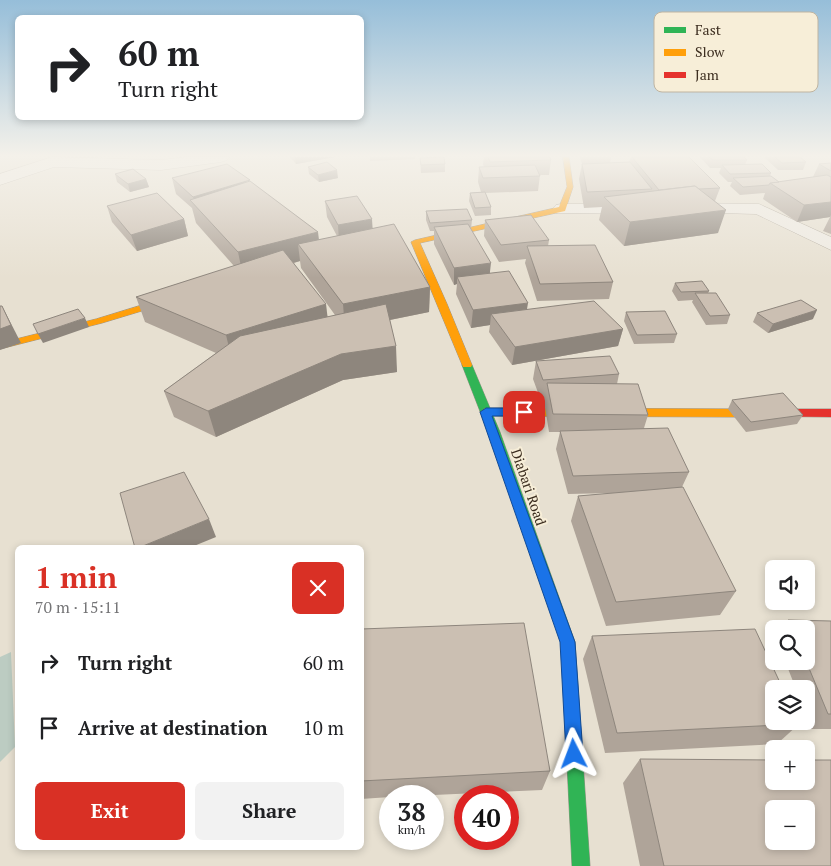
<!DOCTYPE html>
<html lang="en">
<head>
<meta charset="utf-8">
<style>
  :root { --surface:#fff; --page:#f2f2f2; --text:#202124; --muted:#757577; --accent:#d93025 }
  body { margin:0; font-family:"PT Serif",serif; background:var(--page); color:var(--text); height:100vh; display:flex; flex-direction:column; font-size:19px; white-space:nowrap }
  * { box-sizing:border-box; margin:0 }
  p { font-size:16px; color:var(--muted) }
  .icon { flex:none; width:28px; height:28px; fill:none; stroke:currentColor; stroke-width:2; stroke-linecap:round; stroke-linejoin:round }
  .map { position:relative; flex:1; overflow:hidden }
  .side { position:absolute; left:15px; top:545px; width:349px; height:305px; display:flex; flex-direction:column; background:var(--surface); border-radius:8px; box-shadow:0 2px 8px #0003 }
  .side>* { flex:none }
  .hud { position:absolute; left:15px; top:15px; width:349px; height:105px; border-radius:8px; box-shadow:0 2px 8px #0003; background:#fff; color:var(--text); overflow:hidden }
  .tools { position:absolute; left:765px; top:560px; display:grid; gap:10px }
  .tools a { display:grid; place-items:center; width:50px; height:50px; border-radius:8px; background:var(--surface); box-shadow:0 2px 8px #0003; font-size:25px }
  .speed { position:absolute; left:379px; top:785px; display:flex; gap:10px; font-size:25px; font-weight:700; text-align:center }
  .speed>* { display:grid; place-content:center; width:65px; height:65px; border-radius:50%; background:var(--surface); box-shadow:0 2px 8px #0003; line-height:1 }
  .speed small { font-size:12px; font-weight:400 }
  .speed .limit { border:8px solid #d22; background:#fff; color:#111 }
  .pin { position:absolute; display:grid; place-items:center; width:42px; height:42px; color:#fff; margin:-21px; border-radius:10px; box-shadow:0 2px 8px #0006 }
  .me { position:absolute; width:55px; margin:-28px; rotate:357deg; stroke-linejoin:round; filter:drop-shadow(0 0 4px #0008) }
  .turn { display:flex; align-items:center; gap:18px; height:105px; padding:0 20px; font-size:22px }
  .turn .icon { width:65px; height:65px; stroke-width:2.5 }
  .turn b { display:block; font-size:35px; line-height:42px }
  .round { display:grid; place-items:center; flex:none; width:52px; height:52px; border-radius:8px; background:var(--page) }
  .summary { display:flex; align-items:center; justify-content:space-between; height:85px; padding:0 20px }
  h1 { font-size:30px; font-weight:600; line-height:38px; color:var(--accent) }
  .action { display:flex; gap:10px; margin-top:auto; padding:10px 20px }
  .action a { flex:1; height:58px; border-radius:8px; background:var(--accent); color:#fff; font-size:20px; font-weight:600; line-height:58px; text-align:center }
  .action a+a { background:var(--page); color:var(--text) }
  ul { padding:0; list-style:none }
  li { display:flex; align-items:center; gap:15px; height:65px; padding:0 20px }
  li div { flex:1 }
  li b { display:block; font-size:19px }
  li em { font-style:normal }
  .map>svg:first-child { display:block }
</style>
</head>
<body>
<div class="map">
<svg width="831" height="866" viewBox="0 0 831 866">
  <rect width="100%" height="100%" fill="#e7e0d1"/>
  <polygon fill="#bcccc2" points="11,652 15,747 0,762 0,657"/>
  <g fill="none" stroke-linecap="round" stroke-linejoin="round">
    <g stroke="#ada599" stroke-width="1">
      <g id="street">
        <polygon points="52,157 161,160 187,157 229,157 227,160 221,162 161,170 54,167 0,185 0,174"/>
        <polygon points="686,203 759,204 831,237 831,250 756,214 680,212 677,208 680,204"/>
        <polygon points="562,204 638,204 644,205 647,209 644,213 638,214 556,213 553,209 556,205"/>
      </g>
    </g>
    <g stroke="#9c958a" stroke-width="1">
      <polygon id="fast" points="467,362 472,365 500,432 575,642 590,866 572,866 561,642 488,432 462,365"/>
    </g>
    <g stroke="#9c958a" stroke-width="1">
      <g id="slow">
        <polygon points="563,157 569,157 573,187 565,211 420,243 447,304 472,365 471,367 463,367 411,242 415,240 559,207 567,187"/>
        <polygon points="175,295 179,298 178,300 102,323 0,349 0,343 96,319"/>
        <polygon points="485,408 743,409 748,413 743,417 485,416 480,412"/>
      </g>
    </g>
    <g stroke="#9c958a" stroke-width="1">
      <polygon id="jam" points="743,409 831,409 831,417 739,416 738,413 739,410"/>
    </g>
    <use href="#street" fill="#efebe3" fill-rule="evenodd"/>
    <use href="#fast" fill="#30b455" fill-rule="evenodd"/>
    <use href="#slow" fill="#ff9f0a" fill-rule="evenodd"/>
    <use href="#jam" fill="#e5322d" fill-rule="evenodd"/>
  </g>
  <g fill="#afa499" fill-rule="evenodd">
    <polygon points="290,157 335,157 296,164"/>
    <polygon points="370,157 415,157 415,159 370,161"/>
    <polygon points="484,157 550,157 551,160 549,175 540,175 538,191 485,193 491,207 491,215 475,216 469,201 470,193 481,192 478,182 479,167 484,167 483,164"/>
    <polygon points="580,157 611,157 610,163 629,162 631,157 689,157 720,188 715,201 718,233 624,246 599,220 602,207 584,208 579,179 582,164"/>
    <polygon points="700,157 744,157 747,160 745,165 771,173 770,176 779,182 813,177 819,164 831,163 831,234 823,231 830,217 797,222 763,199 765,193 740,195 730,186 732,182 728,182 719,173 721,168 710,168"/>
    <polygon points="764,157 800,157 806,162 803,170 778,170"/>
    <polygon points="420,158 445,164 445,172 421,173"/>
    <polygon points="308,167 338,178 319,182 309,174"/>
    <polygon points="115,174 146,179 149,187 130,192 117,182"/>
    <path d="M172 178 319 240 337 236 327 217 325 201 373 228 430 287 429 312 390 320 397 372 343 380 216 437 174 417 164 391 216 353 145 322 136 297 234 266 196 223 192 208 176 194ZM300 261 301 268 335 315 328 317 294 263Z"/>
    <polygon points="107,206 184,219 188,236 137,251 112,222"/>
    <polygon points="426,211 472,220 471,229 490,273 527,310 623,329 618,346 512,365 489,332 490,325 471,328 456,294 457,284 454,285 434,244 434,231 430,231 426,220"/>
    <polygon points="485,220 549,240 548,246 613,282 609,299 537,301 525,263 526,259 499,262 484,236"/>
    <polygon points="675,283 709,291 708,293 730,315 727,324 706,325 692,302 693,300 678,301 672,291"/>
    <polygon points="626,312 677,334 674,343 634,344 624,321"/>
    <polygon points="757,313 813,319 768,333 753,322"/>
    <polygon points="536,361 619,374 617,384 648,415 644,428 689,472 682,487 736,591 720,615 606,626 571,521 578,496 614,493 568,494 556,449 560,432 549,432 544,401 544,397 540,398 533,379"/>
    <polygon points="732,400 803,415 797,424 746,432 728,409"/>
    <polygon points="788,620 831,621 831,729 811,729 806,716 806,689 796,689 785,661 806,661 806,629 781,629"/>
    <polygon points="361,629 550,771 542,790 412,796 390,796 390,797 361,799"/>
    <polygon points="592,636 799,724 777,744 605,753 583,659"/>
    <polygon points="640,759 831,866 640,866 623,783"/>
  </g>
  <g fill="#8e867d">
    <polygon points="295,157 335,157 296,164"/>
    <polygon points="337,170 338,178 319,182 318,175"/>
    <polygon points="146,179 149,187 130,192 128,184"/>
    <polygon points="250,180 195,206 193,197"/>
    <polygon points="831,202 831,215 830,217 797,222 804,205"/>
    <polygon points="726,210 718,233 624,246 630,222"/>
    <polygon points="184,219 188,236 137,251 131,235"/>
    <polygon points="372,219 373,235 339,241 338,225"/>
    <polygon points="318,232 321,256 298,244 300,261 243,276 238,252"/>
    <polygon points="491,263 489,280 457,277 457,284 454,285 454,268"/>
    <polygon points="430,287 429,312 345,329 343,304"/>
    <polygon points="528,303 525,321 491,314 490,325 471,328 473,310"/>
    <polygon points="326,304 329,329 232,360 226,335"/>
    <polygon points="2,306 21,343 0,350 0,329"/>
    <polygon points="817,310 813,319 768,333 773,324"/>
    <polygon points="85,318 89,327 43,343 38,334"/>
    <polygon points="623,329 618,346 512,365 515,347"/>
    <polygon points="396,346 397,372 343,380 216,437 208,411 341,354"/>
    <polygon points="209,519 216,537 189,548 138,548"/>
  </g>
  <g fill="#cbbfb2" stroke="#8e867d" fill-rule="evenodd">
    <polygon points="444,157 445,164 421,165 420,158"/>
    <polygon points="488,157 550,157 551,160 490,162"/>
    <polygon points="632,157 689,157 720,188 699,189 695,186 659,190"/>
    <polygon points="709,157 744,157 747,160 713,160"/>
    <polygon points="775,157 800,157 806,162 782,163"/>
    <polygon points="327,162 337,170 318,175 308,167"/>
    <polygon points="630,162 652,189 587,192 582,164"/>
    <polygon points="831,163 831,171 819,164"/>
    <polygon points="227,164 250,180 193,197 172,178"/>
    <polygon points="762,164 771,173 730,174 722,165"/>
    <polygon points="535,165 540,176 483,178 479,167"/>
    <polygon points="133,169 146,179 128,184 115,174"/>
    <polygon points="827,175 831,177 831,202 804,205 770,183"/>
    <polygon points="771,176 779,182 770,183 769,185 743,187 733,178"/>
    <polygon points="250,181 318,232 238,252 190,200"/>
    <polygon points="695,186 726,210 630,222 604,197"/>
    <polygon points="485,192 491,207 475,208 470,193"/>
    <polygon points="157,193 184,219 131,235 107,206"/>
    <polygon points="357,196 372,219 338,225 325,201"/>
    <polygon points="467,209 472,220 430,223 426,211"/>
    <polygon points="531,215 549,240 501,245 485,220"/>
    <polygon points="394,224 430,287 343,304 298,244"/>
    <polygon points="468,224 491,263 454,268 434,227"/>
    <polygon points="595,245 613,282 540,284 527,246"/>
    <polygon points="283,250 326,304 226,335 136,297"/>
    <polygon points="509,271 528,303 473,310 457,277"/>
    <polygon points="702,281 709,291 681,292 675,283"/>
    <polygon points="695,293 716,293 730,315 710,316"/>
    <polygon points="801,300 817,310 773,324 757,313"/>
    <polygon points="594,301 623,329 515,347 491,314"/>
    <polygon points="386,304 396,346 341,354 208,411 164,391 240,336"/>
    <polygon points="0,306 2,306 11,325 0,329"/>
    <polygon points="78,309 85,318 38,334 33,324"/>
    <polygon points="665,311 677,334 637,335 626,312"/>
    <polygon points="610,356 619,374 543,380 536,361"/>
    <polygon points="547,383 638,384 648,415 553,414"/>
    <polygon points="783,393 803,415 751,422 732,400"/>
    <polygon points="668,428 689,472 573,476 560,431"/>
    <polygon points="184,472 209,519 138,548 135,548 120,493"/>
    <polygon points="683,487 736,591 616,602 578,496"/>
    <polygon points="788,620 831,621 831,714 828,714 806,661 806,629 792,629"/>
    <polygon points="524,623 550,771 361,781 361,629"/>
    <polygon points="755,629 783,689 774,689 774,721 798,721 799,724 617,733 592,636"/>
    <path d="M640 759 774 760V781H806V760H831V866H664ZM774 809H806V841H774Z"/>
  </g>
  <linearGradient id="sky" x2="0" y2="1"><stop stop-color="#96bed9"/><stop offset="0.56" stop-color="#f4f1ea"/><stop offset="1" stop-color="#f4f1ea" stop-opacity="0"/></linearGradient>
  <rect width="831" height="278" fill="url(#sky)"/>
  <polygon fill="#1a73e8" stroke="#114b97" points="486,408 524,408 529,412 524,416 492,416 575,642 583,754 581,760 574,763 568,760 566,754 560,642 480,412"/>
  <g text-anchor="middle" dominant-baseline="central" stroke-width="4" stroke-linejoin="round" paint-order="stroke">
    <g font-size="14" fill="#3d2e20" stroke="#f7eed8">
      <text transform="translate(529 487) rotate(71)">Diabari Road</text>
    </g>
  </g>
  <rect x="654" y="12" width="164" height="80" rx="8" fill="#f7eed8" stroke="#bfb4a1" stroke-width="1"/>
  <rect x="664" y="27" width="22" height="6" fill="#30b455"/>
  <rect x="664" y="49" width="22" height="7" fill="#ff9f0a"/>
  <rect x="664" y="72" width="22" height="6" fill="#e5322d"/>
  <g font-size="14" fill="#3d2e20">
    <text x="695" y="35">Fast</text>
    <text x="695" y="57">Slow</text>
    <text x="695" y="80">Jam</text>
  </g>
</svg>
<div class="tools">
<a><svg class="icon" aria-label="sound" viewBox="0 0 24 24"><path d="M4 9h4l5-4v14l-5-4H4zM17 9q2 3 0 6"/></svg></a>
<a><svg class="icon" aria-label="search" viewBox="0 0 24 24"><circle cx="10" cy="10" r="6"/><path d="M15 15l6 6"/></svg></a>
<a><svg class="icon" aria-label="layers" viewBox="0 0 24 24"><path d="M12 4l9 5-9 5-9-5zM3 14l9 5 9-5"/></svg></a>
<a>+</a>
<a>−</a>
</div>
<div class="speed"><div>38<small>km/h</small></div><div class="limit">40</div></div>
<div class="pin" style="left:524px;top:412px;background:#d93025"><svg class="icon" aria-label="arrive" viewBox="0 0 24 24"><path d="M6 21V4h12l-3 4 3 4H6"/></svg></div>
<svg class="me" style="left:574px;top:754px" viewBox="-20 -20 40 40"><path d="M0-17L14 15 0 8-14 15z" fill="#1a73e8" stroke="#fff" stroke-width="4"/></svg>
<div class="hud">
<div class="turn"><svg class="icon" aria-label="right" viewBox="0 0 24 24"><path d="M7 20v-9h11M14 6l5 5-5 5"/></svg><div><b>60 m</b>Turn right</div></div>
</div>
<section class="side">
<div class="summary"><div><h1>1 min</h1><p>70 m · 15:11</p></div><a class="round" style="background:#d93025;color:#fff"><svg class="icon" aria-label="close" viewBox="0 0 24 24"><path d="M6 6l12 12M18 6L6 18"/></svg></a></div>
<ul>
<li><svg class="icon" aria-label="right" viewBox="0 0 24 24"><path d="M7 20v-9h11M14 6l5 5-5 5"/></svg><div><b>Turn right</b></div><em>60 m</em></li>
<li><svg class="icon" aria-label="arrive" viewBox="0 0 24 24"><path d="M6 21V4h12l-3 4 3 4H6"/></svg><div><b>Arrive at destination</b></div><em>10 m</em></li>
</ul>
<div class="action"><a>Exit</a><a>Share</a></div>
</section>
</div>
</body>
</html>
